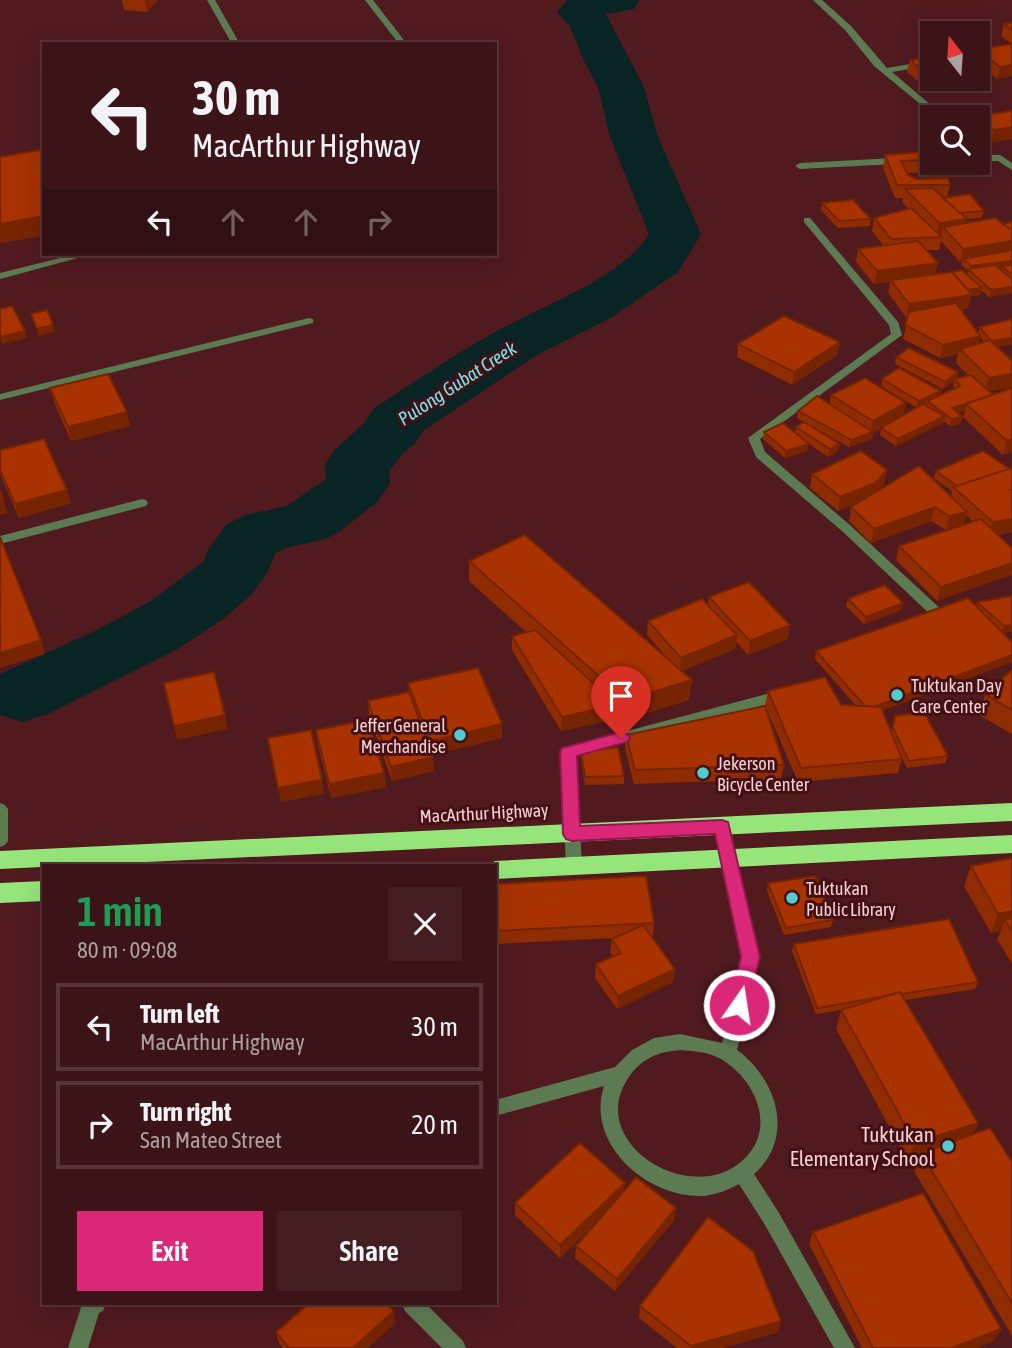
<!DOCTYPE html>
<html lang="en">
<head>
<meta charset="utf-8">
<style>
  :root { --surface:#3c1417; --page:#431d20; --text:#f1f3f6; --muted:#ac9ea1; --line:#553336; --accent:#db2777 }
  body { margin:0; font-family:"Asap Condensed",sans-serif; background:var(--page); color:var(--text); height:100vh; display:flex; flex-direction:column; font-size:26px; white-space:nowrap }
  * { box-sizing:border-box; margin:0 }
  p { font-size:23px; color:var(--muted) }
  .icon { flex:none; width:38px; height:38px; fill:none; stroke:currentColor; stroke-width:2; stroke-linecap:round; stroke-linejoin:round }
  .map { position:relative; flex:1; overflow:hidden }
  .sheet { position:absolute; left:42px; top:864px; width:455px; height:441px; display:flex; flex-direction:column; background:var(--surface); border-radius:0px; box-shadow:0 7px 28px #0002,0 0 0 2px var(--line) }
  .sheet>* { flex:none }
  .guide { position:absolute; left:42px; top:42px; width:455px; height:214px; border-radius:0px; box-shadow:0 7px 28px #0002,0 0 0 2px var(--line); background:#3c1417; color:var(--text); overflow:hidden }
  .needle { width:46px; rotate:343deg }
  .buttons { position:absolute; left:920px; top:21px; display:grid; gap:14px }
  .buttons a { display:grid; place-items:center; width:70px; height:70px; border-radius:0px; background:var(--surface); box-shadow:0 7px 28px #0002,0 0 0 2px var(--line); font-size:35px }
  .pin { position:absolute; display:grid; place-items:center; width:60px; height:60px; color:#fff; margin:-72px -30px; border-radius:50% 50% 50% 0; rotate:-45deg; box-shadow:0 0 7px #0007 }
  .pin .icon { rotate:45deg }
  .me { position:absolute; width:77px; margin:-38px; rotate:13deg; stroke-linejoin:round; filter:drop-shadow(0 0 5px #0008) }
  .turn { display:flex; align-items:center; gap:24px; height:147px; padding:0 35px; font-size:32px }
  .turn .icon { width:91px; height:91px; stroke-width:2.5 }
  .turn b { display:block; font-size:49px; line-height:60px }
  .lanes { display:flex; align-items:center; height:66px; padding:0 35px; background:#0003; justify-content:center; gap:35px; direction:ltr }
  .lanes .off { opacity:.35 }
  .round { display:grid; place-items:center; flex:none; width:74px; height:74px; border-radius:0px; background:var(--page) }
  .summary { display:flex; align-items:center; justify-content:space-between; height:119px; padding:0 35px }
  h1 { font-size:42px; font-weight:600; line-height:52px; color:#1e9e55 }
  .button { display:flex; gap:14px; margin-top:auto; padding:14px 35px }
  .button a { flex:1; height:80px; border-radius:0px; background:var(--accent); color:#fff; font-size:28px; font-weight:600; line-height:80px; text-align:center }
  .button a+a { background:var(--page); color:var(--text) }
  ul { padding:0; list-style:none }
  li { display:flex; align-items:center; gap:21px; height:88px; margin:0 14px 10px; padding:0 21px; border:4px solid var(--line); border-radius:0px }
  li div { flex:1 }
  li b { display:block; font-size:26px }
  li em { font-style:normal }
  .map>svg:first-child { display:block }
</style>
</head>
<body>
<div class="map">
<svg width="1012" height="1348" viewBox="0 0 1012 1348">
  <rect width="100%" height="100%" fill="#501a1f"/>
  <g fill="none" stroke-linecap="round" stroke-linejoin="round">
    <path fill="#092424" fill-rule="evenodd" d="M567 0H640L634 9 606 14 644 87 658 137 701 234 678 272 609 319 537 355 424 430 414 445 404 452 389 471 390 484 376 503 339 532 325 539 285 548 275 554 268 571 253 593 223 619 176 650 48 714 22 722 0 715V674L99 629 151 601 203 562 209 548 227 524 245 515 287 506 326 479 325 464 335 450 365 422 374 408C415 382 455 354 497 331 542 306 622 278 649 234L610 137 598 87 583 59 570 26 557 12Z"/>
    <polygon fill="#5c7b52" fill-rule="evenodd" points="142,499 146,500 148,503 146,506 0,544 0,536"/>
    <g fill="#5c7b52" fill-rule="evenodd">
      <polygon points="207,0 215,0 240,44 232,44"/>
      <polygon points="365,0 373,0 407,44 399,44"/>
      <polygon points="813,0 822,0 851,26 887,68 933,60 933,65 892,72 945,117 936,117 874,66 845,30"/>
      <polygon points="978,155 1000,155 1012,163 1012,170 998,161 978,161"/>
      <polygon points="933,156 933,162 800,169 795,166 800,163"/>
      <polygon points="804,218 810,218 898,322 902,335 760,439 765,452 851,526 944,612 946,615 944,618 934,618 843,532 756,457 748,438 891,334 889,325 804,222"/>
      <polygon points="68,254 78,254 78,258 0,279 0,273 68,256"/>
      <polygon points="309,318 313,319 313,323 0,400 0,394"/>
      <polygon points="782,690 787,691 789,695 787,699 576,755 582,866 580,870 574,872 568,870 566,866 561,752 563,748"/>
      <polygon points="0,803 5,805 8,809 8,841 5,845 0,847"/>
      <path d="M722 820 727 822 730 826 759 957 737 1050C778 1080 795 1138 754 1174L779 1213 855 1348H834L765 1225 739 1184C728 1190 715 1195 703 1196 647 1198 585 1144 604 1086L495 1116V1100L615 1067 632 1050 654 1038 680 1034 722 1043 743 957 714 826 717 822ZM680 1050C693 1051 709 1052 721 1059 761 1083 779 1138 734 1167 680 1201 589 1140 627 1080 640 1059 657 1052 680 1050Z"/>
      <polygon points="82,1304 106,1304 103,1311 99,1313 88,1348 68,1348"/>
      <polygon points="402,1304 426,1304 463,1341 466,1348 442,1348 405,1311"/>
    </g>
    <g fill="#96e57b" fill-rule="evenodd">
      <polygon points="1012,803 1012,821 0,869 0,851"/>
      <polygon points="1012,835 1012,853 495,879 495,866 485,866 495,861"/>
      <polygon points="44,881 44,901 0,903 0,883"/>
    </g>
  </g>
  <g fill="#902c01" fill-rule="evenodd">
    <polygon points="122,0 158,0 147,12 124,10"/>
    <polygon points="1012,23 1012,76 997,79 978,64 978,49 1012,44 1001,36 1004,24"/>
    <polygon points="910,60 974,85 931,92 907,72"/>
    <polygon points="1012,111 991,143 978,132 978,117 977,117 977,116"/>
    <path d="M885 155 928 160 926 172 907 173 908 175 917 179 950 185 947 197 984 211 982 218 967 219V223L1003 224 1012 222V293L989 297 981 290 980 295 971 296 968 308 961 310 978 333 980 327 1012 319V344L997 347 1012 361V387L989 391 1012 452 1003 455 963 417 965 411 957 413 962 417 960 424 950 426 943 421V423L896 446 880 435 881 429 873 433 872 439 849 447 797 418 798 411 830 404 831 395 904 415 917 408 881 386 882 379 941 391 940 395 955 389 953 386 954 381 943 389 895 364 896 357 958 372 957 378 969 376 956 363 958 354 940 358 903 339 908 317H906L888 293 890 282 874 284 856 262 858 249 883 245 872 231 874 218 909 209 902 202 903 198H895L883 168ZM941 241 960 262 962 261 961 265 968 271 967 275 935 274 927 250H939ZM980 337 984 342 978 344Z"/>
    <polygon points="822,203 871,219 870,226 838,228 821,210"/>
    <polygon points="840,342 837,355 792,385 737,357 738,344"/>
    <polygon points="50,388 130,426 71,441 54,402"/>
    <polygon points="796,427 840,444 838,451 828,457 805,441 807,451 785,458 763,439 764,432 795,433"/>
    <polygon points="0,450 67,490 71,503 19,518 0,474"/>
    <path d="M1012 468V532L998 535 937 601 896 560 899 546 946 530 931 521 871 543 849 521 851 507 859 502 838 511 810 488 812 474 884 484 877 492 951 497 952 491 934 478 936 471ZM966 515 972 521 963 524Z"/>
    <polygon points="469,561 670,661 647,635 648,621 708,605 709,597 788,639 748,655 736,642 735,649 682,671 689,700 624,720 616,713 616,719 561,731 512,650 512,636 526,632 469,581"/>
    <polygon points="1012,596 1012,631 1003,633 1012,642 1012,662 882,710 891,733 895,716 948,756 945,763 907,768 900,754 902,759 898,773 798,782 765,705 768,691 841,705 856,706 815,659 816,651 976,606 977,602"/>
    <polygon points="848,599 903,603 901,610 864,624 846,606"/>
    <polygon points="1012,670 1012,734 979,715 985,694"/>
    <polygon points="408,683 502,738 432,755 434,771 392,781 369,715 368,701 409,693"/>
    <polygon points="316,730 384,773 386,787 331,798 318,745"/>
    <polygon points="626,735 784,765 781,779 634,784 625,749"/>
    <polygon points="581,752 624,776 624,784 585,785 581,759"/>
    <polygon points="1012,858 1012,964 997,939 1001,931 991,933 964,886 971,866"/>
    <polygon points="768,883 833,920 831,927 784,935 767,891"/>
    <polygon points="495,884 654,923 653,937 651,937 675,969 673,982 617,1009 595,978 596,964 613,957 610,953 612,939 614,938 495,944"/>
    <polygon points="794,944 978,982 975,989 905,1000 978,1123 973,1134 1012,1162 1012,1336 914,1171 919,1158 908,1161 836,1029 841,1010 816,1014 792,951"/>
    <polygon points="625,1183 624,1190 674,1220 615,1291 575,1258 576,1246 598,1220 560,1258 515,1215 515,1203"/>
    <polygon points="813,1232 1001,1329 994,1341 976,1348 862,1348 809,1244"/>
    <polygon points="640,1306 781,1321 778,1332 723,1348 677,1348 639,1318"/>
    <polygon points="394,1311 395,1323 367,1348 283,1348 279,1343 276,1332"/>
  </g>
  <g fill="#762401">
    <polygon points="145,0 158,0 147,12"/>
    <polygon points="1012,65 1012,76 997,79 1000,67"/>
    <polygon points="942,79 975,79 974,85 931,92 934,80"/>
    <polygon points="1012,127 1012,139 991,143 994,130"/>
    <polygon points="44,216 44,236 0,243 0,224"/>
    <polygon points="967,219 964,232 943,227 941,235 937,236 939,223"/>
    <polygon points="1012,241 1012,254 963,259 962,261 960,262 963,249"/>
    <polygon points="1012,261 1012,267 1002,266 1001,269 972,272 970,270 971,266"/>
    <polygon points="938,263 935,275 891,280 890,282 874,284 877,271"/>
    <polygon points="1012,287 1012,293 989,297 991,290"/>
    <polygon points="982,288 980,295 971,296 968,308 906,317 909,304 961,291"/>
    <polygon points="53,325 55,332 38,336 37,329"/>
    <polygon points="25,331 27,338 2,344 0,337"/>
    <polygon points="980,336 977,349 960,349 958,354 940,358 943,345"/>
    <polygon points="1012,338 1012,344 990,348 991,341"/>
    <polygon points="840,342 837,355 792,385 794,372"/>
    <polygon points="958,372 957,379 955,379 954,381 943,389 945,382"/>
    <polygon points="1012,374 1012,386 985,392 989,378"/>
    <polygon points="941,391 940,398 927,401 926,404 917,408 919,401"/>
    <polygon points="994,395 966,404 965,411 950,415 952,408"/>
    <polygon points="906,403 903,417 873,433 872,439 849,447 851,440 870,433 873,421"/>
    <polygon points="127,412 130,426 71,441 68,427"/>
    <polygon points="945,416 943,423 896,446 898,439"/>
    <polygon points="962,417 960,424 950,426 952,419"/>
    <polygon points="1012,439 1012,452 1003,455 1007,441"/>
    <polygon points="809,444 807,451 785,458 786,451"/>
    <polygon points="840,444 838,451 828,457 830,449"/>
    <polygon points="887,470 884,484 872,497 838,511 840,497"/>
    <polygon points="67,490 71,503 19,518 15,504"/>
    <polygon points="3,499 8,513 0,515 0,500"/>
    <polygon points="935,507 931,521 871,543 874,529"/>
    <polygon points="967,512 963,526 946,530 949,516"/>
    <polygon points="1012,519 1012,532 989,536 993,522"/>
    <polygon points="1012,563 1012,575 937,601 941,587"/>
    <polygon points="903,603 901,610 864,624 866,617"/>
    <polygon points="790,625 788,639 748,655 750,641"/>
    <polygon points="1012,625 1012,631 1001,634 1004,626"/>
    <polygon points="737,635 735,649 680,672 681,658"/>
    <polygon points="41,640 45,654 0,668 0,653"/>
    <polygon points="1012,655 1012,662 866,717 867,709"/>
    <polygon points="692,680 689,700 624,720 626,700"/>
    <polygon points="617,705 616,719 561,731 562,717"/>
    <polygon points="225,715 228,729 177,740 174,726"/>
    <polygon points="502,724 502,738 431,755 430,741"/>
    <polygon points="433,757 434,771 392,781 391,767"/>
    <polygon points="384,773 386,787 331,798 329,784"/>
    <polygon points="322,780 324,794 281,802 278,788"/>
    <polygon points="1012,911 1012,928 1005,920 1001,931 991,933 998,914"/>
    <polygon points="675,969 673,982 617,1009 618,996"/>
    <polygon points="978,1123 970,1141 921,1153 919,1158 908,1161 915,1143"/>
    <polygon points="625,1183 623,1195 560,1258 560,1245"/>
    <polygon points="676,1208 674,1220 615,1291 617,1279"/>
    <polygon points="394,1311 395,1323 367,1348 353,1348"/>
    <polygon points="781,1321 778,1332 723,1348 691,1348 691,1346"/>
    <polygon points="1001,1329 994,1341 976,1348 952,1348"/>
  </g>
  <g fill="#a83301" stroke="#762401" stroke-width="2">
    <polygon points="1012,23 1012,30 1004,24"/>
    <polygon points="1012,44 1012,65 1000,67 978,50 978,49"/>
    <polygon points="933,57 933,79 942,79 934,80 910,60"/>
    <polygon points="1012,111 1012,127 994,130 977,116"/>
    <polygon points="40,150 44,161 44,216 0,224 0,157"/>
    <polygon points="923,152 928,160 901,161 908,175 917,179 948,178 950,185 897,185 885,155"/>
    <polygon points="933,188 967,219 939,223 905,189"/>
    <polygon points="970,194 984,211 960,213 943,198"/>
    <polygon points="853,200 871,219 839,221 822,203"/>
    <polygon points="911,208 942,237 891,239 874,218"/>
    <polygon points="995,218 1012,230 1012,241 963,249 943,227"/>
    <polygon points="1012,222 1012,230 1003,224"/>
    <polygon points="918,241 938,263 877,271 858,249"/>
    <polygon points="1012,250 1012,261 971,266 963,259"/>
    <polygon points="995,265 1012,279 1012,287 991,290 968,269"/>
    <polygon points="1012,265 1012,275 1002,266"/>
    <polygon points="962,270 982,288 967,290 952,272"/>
    <polygon points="952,272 972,295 909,304 891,280"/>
    <polygon points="956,303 980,336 943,345 905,325 909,312"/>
    <polygon points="12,306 25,331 0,337 0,309"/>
    <polygon points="47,310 53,325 37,329 31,314"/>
    <polygon points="784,316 840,342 794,372 738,344"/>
    <polygon points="1012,319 1012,338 991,341 980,327"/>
    <polygon points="990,340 1012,361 1012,374 989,378 960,349"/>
    <polygon points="909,348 958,372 945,382 896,357"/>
    <polygon points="899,368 941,391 919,401 882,379"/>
    <polygon points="108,374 127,412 68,427 50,388"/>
    <polygon points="971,375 993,395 952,408 962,417 952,419 927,401 960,386 955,379"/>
    <polygon points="865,378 906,403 873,421 831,395"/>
    <polygon points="1012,388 1012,439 1007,441 966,404"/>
    <polygon points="817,396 873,432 851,440 798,411"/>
    <polygon points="923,404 945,416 898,439 881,428"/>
    <polygon points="804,422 840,444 830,449 796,427"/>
    <polygon points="783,423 809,444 786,451 764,432"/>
    <polygon points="44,439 67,490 15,504 0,470 0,450"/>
    <polygon points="861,451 887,470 875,483 840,497 812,474"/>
    <polygon points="983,451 1010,469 957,486 936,471"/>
    <polygon points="919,466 967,512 949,516 935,507 874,529 851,507"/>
    <polygon points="1012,468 1012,490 1011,490 1012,491 1012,519 993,522 953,487"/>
    <polygon points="0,490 3,499 0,500"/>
    <polygon points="981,519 1012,548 1012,563 941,587 899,546"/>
    <polygon points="525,535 692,680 626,700 469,561"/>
    <polygon points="0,537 41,640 0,653"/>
    <polygon points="749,582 790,625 750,641 709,597"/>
    <polygon points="885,585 903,603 866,617 848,599"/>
    <polygon points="1012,596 1012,625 1004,626 977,602"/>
    <polygon points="968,598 1012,642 1012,655 874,707 865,706 816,651"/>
    <polygon points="702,599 737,635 681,658 648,621"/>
    <polygon points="535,630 617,705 562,717 512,636"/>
    <polygon points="478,668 502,724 430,741 408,683"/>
    <polygon points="1012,670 1012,710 985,694"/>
    <polygon points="214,672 225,715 174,726 164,683"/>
    <polygon points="825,677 841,705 881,707 902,759 801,768 768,691"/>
    <polygon points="409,692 433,757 391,767 368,701"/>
    <polygon points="765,706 784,765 635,770 626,735"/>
    <polygon points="924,712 948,756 909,761 893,728 895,716"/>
    <polygon points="368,720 384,773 329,784 316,730"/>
    <polygon points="311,730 322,780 278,788 268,738"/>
    <polygon points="618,747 624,776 585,777 581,752"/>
    <polygon points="1012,858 1012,911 998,914 971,866"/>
    <polygon points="646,876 654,923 495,931 495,884"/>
    <polygon points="815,876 833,920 786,928 768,883"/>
    <polygon points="1012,918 1012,932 1005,920"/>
    <polygon points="949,919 978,982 901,994 900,992 881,997 817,1008 794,944"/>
    <polygon points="643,925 675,969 618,996 596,964 621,953 612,939"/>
    <polygon points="900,992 978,1123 915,1143 841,1010"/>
    <polygon points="990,1128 1012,1162 1012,1303 921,1153"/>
    <polygon points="580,1143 625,1183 560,1245 515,1203"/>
    <polygon points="636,1177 676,1208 617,1279 576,1246"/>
    <polygon points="923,1193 1001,1329 952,1348 873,1348 813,1232"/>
    <polygon points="708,1217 753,1251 781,1321 691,1346 640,1306"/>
    <polygon points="308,1304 387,1304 394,1311 353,1348 289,1348 276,1332"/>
  </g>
  <polygon fill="#db2777" stroke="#8e194d" stroke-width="2" points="621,732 627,734 630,738 627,742 577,756 580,826 722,820 728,822 760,957 746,1011 739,1013 732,1011 729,1005 741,957 715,834 572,841 566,839 563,834 560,752 562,748"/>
  <g fill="#52ccd0" stroke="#440f15" stroke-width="2.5">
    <circle cx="897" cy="695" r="7"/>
    <circle cx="460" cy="735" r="7"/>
    <circle cx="703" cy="773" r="7"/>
    <circle cx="792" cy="898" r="7"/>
    <circle cx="948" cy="1146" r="7"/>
  </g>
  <g text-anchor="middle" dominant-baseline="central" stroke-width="6" stroke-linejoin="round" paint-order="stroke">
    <g font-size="18" fill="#f6d2d2" stroke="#440f15" text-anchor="start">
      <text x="911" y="685">Tuktukan Day<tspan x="911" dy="21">Care Center</tspan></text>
      <text x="446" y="725" text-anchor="end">Jeffer General<tspan x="446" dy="21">Merchandise</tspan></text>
      <text x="717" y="763">Jekerson<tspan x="717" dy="21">Bicycle Center</tspan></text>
      <text x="806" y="888">Tuktukan<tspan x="806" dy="21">Public Library</tspan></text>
    </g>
    <g font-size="18" fill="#f6d2d2" stroke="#440f15">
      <text transform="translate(484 813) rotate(-3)">MacArthur Highway</text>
    </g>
    <g font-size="19" font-style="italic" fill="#6aecf0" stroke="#440f15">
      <text transform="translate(457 383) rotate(-33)">Pulong Gubat Creek</text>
    </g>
    <g font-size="21" fill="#f6d2d2" stroke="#440f15" text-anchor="end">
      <text x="934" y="1134">Tuktukan<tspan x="934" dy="24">Elementary School</tspan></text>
    </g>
  </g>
</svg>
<div class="buttons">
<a><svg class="needle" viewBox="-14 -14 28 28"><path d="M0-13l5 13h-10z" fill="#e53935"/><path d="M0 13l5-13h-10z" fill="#ac9ea1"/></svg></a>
<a><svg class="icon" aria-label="search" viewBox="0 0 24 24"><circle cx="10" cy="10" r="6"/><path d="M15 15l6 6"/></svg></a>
</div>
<div class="pin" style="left:621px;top:738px;background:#d93025"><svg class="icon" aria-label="arrive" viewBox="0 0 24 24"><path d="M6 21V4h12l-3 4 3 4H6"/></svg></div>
<svg class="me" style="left:739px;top:1005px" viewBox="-20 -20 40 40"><circle r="17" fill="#db2777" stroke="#fff" stroke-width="3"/><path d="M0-11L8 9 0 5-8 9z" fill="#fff"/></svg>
<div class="guide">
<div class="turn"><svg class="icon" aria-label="left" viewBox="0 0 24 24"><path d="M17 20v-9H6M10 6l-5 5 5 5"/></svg><div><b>30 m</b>MacArthur Highway</div></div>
<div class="lanes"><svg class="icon" aria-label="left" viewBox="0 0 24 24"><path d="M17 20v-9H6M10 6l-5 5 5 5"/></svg><svg class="icon off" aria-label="ahead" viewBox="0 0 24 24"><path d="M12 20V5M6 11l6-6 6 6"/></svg><svg class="icon off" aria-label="ahead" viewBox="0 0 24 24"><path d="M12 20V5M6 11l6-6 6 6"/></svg><svg class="icon off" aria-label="right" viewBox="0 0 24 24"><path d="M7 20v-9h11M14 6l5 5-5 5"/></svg></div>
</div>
<section class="sheet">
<div class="summary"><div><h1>1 min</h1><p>80 m · 09:08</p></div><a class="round"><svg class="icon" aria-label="close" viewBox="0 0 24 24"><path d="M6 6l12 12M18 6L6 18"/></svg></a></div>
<ul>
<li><svg class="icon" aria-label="left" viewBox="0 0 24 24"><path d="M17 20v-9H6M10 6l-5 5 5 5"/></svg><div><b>Turn left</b><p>MacArthur Highway</p></div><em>30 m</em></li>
<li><svg class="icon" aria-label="right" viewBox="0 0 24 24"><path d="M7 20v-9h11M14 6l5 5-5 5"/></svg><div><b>Turn right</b><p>San Mateo Street</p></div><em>20 m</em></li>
</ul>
<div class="button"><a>Exit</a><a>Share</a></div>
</section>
</div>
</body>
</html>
